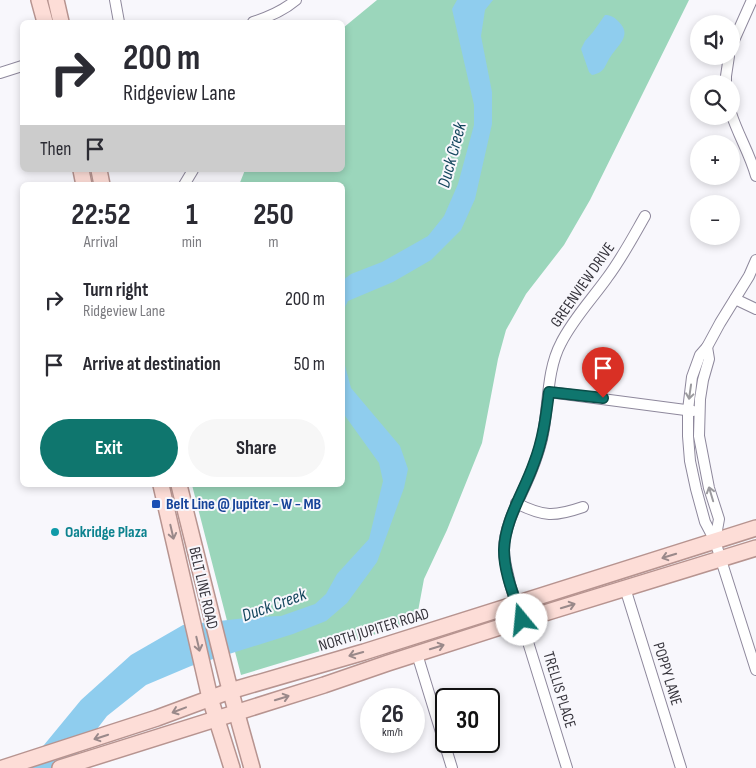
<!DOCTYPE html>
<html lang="en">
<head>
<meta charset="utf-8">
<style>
  :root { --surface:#fff; --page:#f7f7f7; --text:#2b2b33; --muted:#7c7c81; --accent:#0f766e }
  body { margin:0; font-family:"Sofia Sans Condensed",sans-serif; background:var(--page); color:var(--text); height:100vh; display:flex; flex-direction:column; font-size:19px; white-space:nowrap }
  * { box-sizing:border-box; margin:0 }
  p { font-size:16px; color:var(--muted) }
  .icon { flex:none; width:28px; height:28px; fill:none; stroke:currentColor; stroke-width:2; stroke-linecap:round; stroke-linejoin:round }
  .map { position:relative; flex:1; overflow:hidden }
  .panel { position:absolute; left:20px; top:182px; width:325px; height:305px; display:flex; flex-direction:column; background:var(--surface); border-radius:8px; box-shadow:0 2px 8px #0003 }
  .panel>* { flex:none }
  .guide { position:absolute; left:20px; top:20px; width:325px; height:152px; border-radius:8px; box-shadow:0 2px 8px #0003; background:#fff; color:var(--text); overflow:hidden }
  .tools { position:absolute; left:690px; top:15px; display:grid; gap:10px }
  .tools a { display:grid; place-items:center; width:50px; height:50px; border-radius:50%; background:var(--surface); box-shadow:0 2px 8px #0003; font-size:25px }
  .speed { position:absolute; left:360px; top:688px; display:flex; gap:10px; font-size:25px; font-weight:700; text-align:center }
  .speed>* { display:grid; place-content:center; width:65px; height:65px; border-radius:50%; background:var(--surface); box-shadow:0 2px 8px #0003; line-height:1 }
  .speed small { font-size:12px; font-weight:400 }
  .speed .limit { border:2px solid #111; border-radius:8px; background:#fff; color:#111 }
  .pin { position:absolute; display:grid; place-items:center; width:42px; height:42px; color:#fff; margin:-51px -21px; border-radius:50% 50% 50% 0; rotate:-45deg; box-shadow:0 0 5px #0007 }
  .pin .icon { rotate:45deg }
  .me { position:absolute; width:55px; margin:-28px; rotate:343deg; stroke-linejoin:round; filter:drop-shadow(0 0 4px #0008) }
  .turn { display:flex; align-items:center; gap:18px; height:105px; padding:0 20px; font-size:22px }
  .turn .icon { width:65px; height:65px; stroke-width:2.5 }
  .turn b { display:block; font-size:35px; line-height:42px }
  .then { display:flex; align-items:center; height:48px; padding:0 20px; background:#0003; gap:10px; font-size:19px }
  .eta { display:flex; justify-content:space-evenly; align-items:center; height:85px; text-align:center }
  .eta b { font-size:30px; font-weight:700; line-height:35px }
  .action { display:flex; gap:10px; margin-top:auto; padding:10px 20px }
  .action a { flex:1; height:58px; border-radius:30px; background:var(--accent); color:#fff; font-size:20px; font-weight:700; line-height:58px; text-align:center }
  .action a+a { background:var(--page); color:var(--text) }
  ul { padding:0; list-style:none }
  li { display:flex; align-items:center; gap:15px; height:65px; padding:0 20px }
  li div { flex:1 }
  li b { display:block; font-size:19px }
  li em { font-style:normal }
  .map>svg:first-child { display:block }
</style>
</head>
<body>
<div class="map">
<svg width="756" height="768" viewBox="0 0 756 768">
  <rect width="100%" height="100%" fill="#f8f7fc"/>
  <polygon fill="#9bd6bb" points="377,0 689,0 590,200 564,245 526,294 506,330 498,359 482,443 447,530 424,579 416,622 241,675 192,485 342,485 342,185 239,185 245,170 342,170 343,28"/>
  <g fill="#8fcdee">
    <polygon points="457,0 493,0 485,10 481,36 492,92 492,124 475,199 461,230 431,260 393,282 348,301 343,311 343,280 351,274 382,262 428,236 444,216 458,184 474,125 474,105 452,9"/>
    <path d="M605 15C611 15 614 17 619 22 632 35 619 44 611 56 604 66 606 72 592 75L589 72 581 49 585 41 593 32Z"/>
    <polygon points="343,358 351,388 400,446 408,469 404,488 377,562 347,603 326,621 293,634 191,666 146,685 107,716 67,768 25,768 81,700 131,655 183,625 255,617 281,616 315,604 326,594 337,574 369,539 383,481 379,463 343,413"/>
  </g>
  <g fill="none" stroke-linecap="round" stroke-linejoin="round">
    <g stroke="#8e889c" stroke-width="12">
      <g id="minor">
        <polyline points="115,0 119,22"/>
        <path d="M253 22C269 17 283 11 296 0"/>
        <polyline points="731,47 752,0"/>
        <polyline points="0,73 22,66"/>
        <polyline points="726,84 726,76 729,56"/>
        <path d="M731 113C738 135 750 154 756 176"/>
        <polyline points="184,185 193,170"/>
        <polyline points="756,260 749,276 720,323 707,347 700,355 692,377 688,410 688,436 690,461 696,489 705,522 715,541 756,670"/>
        <polyline points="735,299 756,309"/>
        <polyline points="707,347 709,359 703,380 700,399 699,436 709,488 719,519 715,541"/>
        <polyline points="549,392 693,411"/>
        <path d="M516 503C544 517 554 517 583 507"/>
        <polyline points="625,588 681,768"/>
        <polyline points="417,654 452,768"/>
        <path d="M567 768 510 584C508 573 504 562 504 550 504 528 516 506 525 486 532 471 538 455 542 439 549 408 546 371 561 343 573 319 592 299 607 278 622 258 633 237 645 216"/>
      </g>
    </g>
    <g stroke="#b79490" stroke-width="18">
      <g id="primary">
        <polyline points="39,0 45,22"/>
        <polyline points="56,0 61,22"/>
        <polyline points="81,170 84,185"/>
        <polyline points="99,170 102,185"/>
        <polyline points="161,485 210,698 232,768"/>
        <polyline points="179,485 228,682 252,768"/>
        <polyline points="3,768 157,718 230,691 364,652 756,528"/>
        <polyline points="60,768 324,685 388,663 522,620 756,548"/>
      </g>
    </g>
    <use href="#minor" stroke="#fff" stroke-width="10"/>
    <use href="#primary" stroke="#fdddd7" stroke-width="15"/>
  </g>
  <defs><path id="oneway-shaft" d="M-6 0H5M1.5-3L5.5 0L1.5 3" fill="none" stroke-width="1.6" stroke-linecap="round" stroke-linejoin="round" transform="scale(1.25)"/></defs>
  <g stroke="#9b9a9e">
    <use href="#oneway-shaft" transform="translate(690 392) rotate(98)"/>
    <use href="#oneway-shaft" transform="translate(711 494) rotate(-107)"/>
  </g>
  <g stroke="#9a898a">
    <use href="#oneway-shaft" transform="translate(172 532) rotate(77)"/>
    <use href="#oneway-shaft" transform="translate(669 556) rotate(163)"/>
    <use href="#oneway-shaft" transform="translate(568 606) rotate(-17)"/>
    <use href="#oneway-shaft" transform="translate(198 644) rotate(77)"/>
    <use href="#oneway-shaft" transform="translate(437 647) rotate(-17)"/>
    <use href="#oneway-shaft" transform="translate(356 654) rotate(164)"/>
    <use href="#oneway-shaft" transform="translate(282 698) rotate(-17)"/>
    <use href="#oneway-shaft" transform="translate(179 710) rotate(159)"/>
    <use href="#oneway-shaft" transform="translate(101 737) rotate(162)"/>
  </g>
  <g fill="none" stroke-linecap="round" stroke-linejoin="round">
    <g stroke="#0a4d48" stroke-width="12">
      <path id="route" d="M522 620C515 598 504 574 504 550 505 519 524 492 534 463 543 440 546 416 549 392L603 398"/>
    </g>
    <use href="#route" stroke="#0f766e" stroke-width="9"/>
  </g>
  <rect fill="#1a4fb4" stroke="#f8f7fc" stroke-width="2" x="151" y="499" width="10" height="10" rx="2.5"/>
  <circle fill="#0f9aa8" stroke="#f8f7fc" stroke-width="2" cx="55" cy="532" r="5"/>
  <g text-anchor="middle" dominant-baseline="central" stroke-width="4" stroke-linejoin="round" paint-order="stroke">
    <g font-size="16" fill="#37353d" stroke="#f8f7fc">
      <text transform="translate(583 285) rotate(-55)">GREENVIEW DRIVE</text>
      <text transform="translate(203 588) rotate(77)">BELT LINE ROAD</text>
      <text transform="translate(374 630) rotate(-17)">NORTH JUPITER ROAD</text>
      <text transform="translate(667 674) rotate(73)">POPPY LANE</text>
      <text transform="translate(559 690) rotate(73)">TRELLIS PLACE</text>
    </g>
    <g font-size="16" font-weight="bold" fill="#164399" stroke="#f8f7fc" text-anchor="start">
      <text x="166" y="504">Belt Line @ Jupiter - W - MB</text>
    </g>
    <g font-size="16" font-weight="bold" fill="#0d838f" stroke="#f8f7fc" text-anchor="start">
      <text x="65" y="532">Oakridge Plaza</text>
    </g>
    <g font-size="18" font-style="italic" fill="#14465d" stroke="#f8f7fc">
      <text transform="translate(452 155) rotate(-75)">Duck Creek</text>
      <text transform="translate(274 605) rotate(-20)">Duck Creek</text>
    </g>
  </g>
</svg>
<div class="tools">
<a><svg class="icon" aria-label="sound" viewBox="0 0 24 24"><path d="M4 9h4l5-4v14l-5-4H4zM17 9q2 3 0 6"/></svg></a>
<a><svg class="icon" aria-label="search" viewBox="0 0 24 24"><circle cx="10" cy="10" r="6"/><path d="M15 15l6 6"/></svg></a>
<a>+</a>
<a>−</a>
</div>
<div class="speed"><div>26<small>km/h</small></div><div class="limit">30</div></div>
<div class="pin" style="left:603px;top:398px;background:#d93025"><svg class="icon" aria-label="arrive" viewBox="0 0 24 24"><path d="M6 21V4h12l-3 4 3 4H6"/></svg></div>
<svg class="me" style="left:522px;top:620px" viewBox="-20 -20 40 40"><circle r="19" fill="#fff"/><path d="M0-13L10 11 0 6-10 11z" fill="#0f766e"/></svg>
<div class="guide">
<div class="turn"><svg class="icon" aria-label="right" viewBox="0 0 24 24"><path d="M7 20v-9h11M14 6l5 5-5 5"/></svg><div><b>200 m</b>Ridgeview Lane</div></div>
<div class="then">Then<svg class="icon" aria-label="arrive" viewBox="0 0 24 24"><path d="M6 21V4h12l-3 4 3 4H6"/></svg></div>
</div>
<section class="panel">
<div class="eta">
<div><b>22:52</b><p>Arrival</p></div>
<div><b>1</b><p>min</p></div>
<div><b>250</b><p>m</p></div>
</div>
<ul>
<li><svg class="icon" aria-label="right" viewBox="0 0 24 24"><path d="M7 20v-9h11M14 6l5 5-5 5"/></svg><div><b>Turn right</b><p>Ridgeview Lane</p></div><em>200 m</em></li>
<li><svg class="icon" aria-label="arrive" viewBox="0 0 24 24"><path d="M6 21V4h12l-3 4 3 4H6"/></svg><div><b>Arrive at destination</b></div><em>50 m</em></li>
</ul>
<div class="action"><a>Exit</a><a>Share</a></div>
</section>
</div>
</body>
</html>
